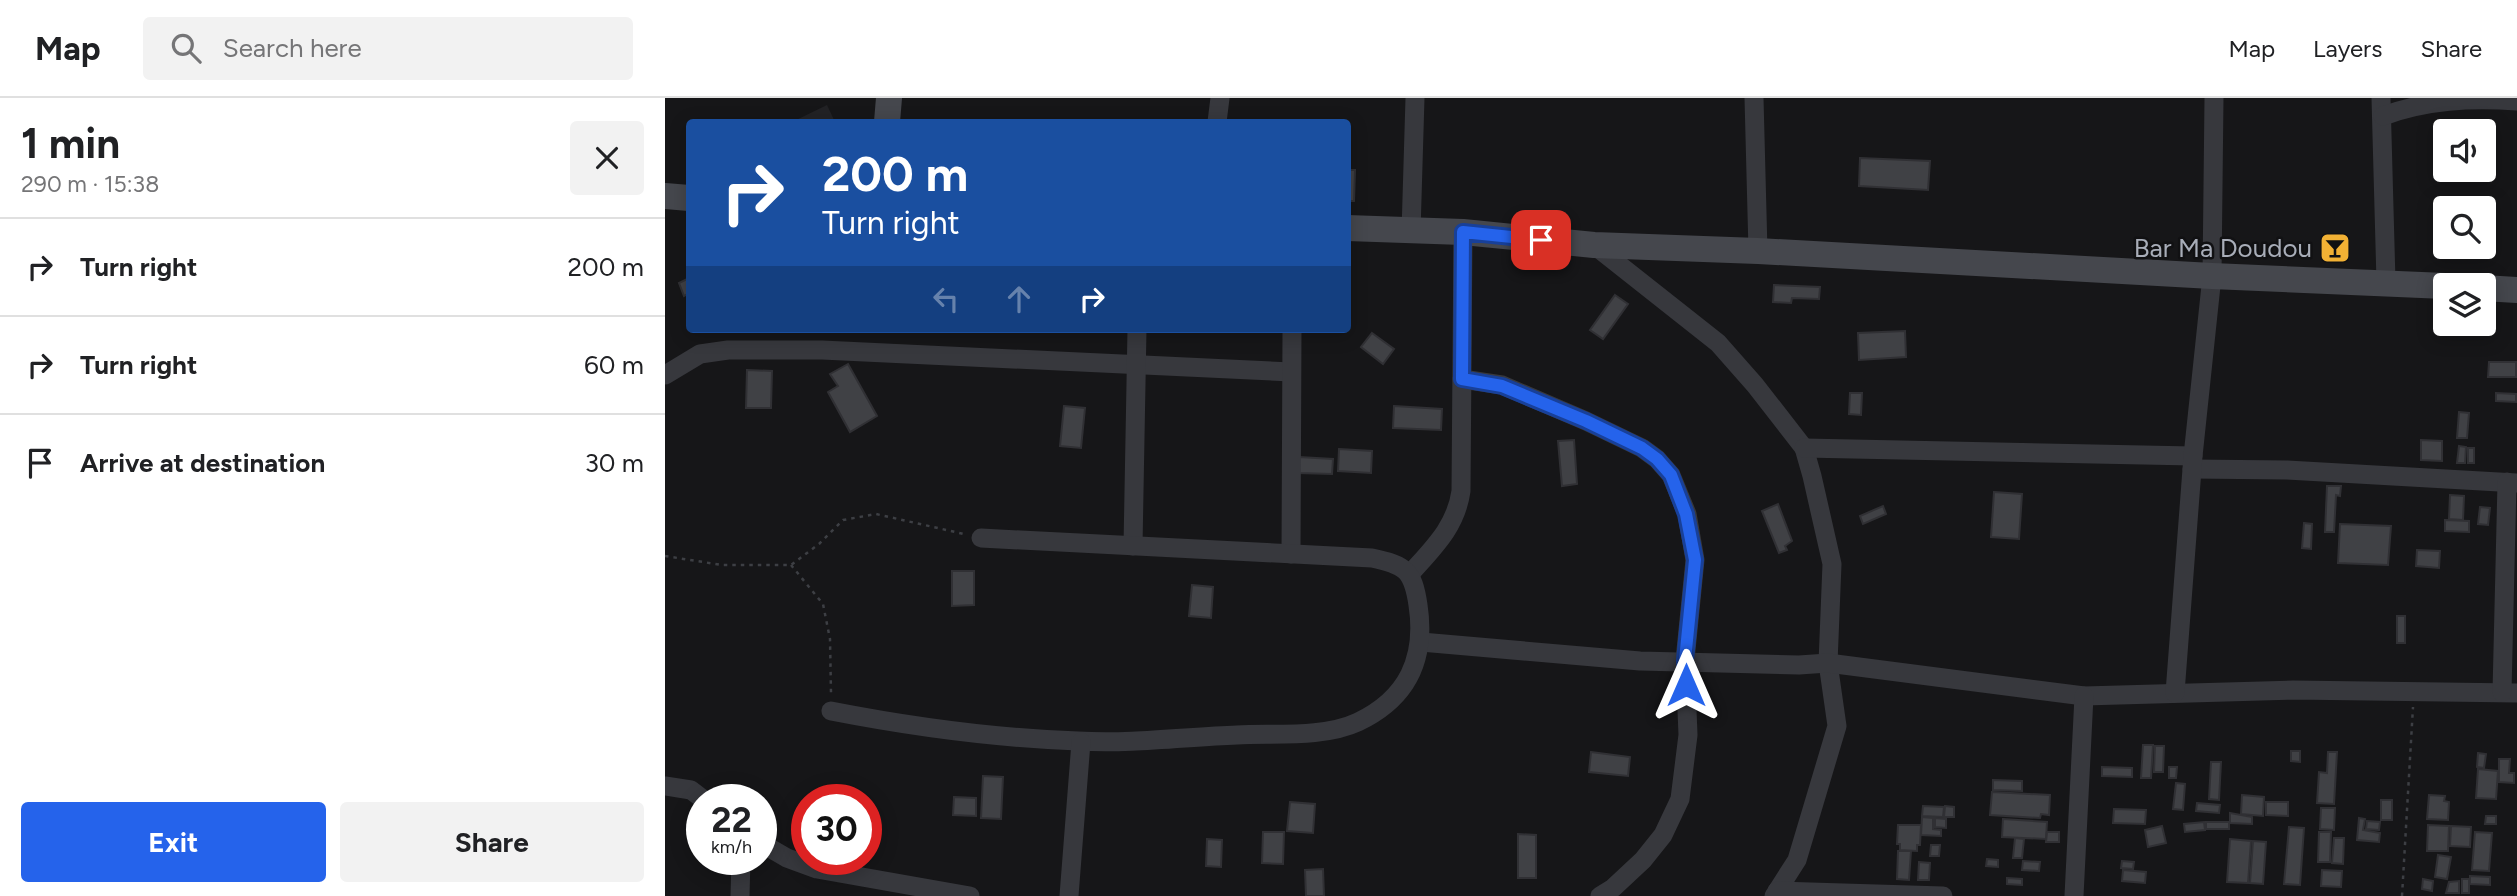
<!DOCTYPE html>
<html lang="en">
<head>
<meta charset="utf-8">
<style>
  :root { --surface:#fff; --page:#f2f2f2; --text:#202124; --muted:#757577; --line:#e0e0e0; --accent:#2563eb }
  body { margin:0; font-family:Figtree,sans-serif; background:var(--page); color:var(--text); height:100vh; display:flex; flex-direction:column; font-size:26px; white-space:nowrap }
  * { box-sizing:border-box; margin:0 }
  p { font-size:23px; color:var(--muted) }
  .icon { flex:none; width:38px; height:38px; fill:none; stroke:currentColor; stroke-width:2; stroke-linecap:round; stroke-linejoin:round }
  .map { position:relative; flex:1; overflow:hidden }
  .drawer { display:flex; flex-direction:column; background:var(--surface); width:665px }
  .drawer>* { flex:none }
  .hud { position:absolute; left:21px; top:21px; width:665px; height:214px; border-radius:7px; box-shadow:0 4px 18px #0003; background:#1a4fa0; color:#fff; overflow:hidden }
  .tools { position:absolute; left:1768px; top:21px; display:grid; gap:14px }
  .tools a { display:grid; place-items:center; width:63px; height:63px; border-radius:7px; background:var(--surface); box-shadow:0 4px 18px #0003; font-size:35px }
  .speed { position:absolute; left:21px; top:686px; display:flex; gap:14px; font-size:35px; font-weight:700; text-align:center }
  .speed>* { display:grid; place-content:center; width:91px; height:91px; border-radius:50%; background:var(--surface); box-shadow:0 4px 18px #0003; line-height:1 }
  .speed small { font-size:18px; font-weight:400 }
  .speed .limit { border:10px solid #d22; background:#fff; color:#111 }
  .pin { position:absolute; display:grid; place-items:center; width:60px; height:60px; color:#fff; margin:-30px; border-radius:14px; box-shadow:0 4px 10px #0006 }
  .me { position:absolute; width:77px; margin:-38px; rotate:0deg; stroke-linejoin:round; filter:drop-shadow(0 0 5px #0008) }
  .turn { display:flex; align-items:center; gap:24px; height:147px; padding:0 21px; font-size:32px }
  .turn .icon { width:91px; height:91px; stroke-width:2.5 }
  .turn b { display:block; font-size:49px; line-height:60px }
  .lanes { display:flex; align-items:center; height:66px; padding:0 21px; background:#0003; justify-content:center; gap:35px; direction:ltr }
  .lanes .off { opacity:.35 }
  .round { display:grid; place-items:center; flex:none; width:74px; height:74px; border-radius:7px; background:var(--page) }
  .head { display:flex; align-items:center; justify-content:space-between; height:119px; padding:0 21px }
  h1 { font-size:42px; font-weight:700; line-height:52px }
  .button { display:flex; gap:14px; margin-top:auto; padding:14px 21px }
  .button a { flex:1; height:80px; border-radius:7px; background:var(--accent); color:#fff; font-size:28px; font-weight:700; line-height:80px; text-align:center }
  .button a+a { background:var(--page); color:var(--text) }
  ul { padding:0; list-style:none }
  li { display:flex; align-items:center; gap:21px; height:98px; padding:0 21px; border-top:2px solid var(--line) }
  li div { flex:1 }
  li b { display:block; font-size:26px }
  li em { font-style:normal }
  header { display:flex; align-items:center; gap:42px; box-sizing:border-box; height:98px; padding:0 35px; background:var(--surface); border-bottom:2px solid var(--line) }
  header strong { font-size:33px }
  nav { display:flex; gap:38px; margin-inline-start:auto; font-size:24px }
  .search { width:490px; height:63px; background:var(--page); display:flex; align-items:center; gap:18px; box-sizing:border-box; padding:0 24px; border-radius:7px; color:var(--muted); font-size:26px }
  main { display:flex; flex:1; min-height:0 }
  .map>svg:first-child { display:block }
</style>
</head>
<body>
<header>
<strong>Map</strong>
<div class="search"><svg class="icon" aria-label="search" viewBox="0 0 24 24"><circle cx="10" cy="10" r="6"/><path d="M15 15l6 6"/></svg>Search here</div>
<nav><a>Map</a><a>Layers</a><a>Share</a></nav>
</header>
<main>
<section class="drawer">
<div class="head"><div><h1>1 min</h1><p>290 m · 15:38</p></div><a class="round"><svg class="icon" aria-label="close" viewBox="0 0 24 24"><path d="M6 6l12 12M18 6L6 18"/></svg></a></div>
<ul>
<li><svg class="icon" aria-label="right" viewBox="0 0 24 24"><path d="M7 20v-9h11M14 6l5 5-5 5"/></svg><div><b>Turn right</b></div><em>200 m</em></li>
<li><svg class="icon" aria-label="right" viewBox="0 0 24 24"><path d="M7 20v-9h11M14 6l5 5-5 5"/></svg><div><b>Turn right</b></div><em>60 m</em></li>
<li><svg class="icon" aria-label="arrive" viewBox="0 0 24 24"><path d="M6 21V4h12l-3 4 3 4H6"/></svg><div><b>Arrive at destination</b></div><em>30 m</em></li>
</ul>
<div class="button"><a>Exit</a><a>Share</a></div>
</section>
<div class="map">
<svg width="1852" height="798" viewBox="0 0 1852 798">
  <rect width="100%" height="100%" fill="#161618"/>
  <polygon fill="#222225" points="162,7 170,24 127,24"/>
  <g fill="#404145" stroke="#303034" stroke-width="2">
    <polygon points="1195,60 1265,63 1263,92 1194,88"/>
    <polygon points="682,72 690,72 689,103 682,103"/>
    <polygon points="24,180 24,195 19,198 14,185"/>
    <polygon points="1109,187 1155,189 1154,201 1127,200 1126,205 1108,204"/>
    <polygon points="950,197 963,206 938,241 925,232"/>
    <polygon points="1240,233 1241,259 1194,262 1193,235"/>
    <polygon points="707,235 729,251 718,266 696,249"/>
    <polygon points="1824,264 1851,264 1851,279 1823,279"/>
    <polygon points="183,266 212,318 185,334 163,294 173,288 165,276"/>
    <polygon points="82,272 107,273 106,310 81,310"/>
    <polygon points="1185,295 1197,295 1196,317 1184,316"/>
    <polygon points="1831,295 1851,296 1851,304 1831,303"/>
    <polygon points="399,308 420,310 416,350 395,348"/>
    <polygon points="729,308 777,311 776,332 728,330"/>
    <polygon points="1794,314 1804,315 1802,340 1792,340"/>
    <polygon points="909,342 912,386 897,388 893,343"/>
    <polygon points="1756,342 1777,343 1777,363 1756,362"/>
    <polygon points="1794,348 1801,349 1800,365 1792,365"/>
    <rect x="1803" y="350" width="6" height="15"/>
    <polygon points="674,351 707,353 706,375 673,373"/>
    <polygon points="634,359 668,361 667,376 633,375"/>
    <polygon points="1662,388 1676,388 1675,398 1671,397 1669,434 1660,434"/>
    <polygon points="1329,394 1357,396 1354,441 1326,439"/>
    <polygon points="1785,397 1799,398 1798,422 1784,421"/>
    <polygon points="1113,406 1127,443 1120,448 1122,452 1114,455 1097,413"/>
    <polygon points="1218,408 1221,416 1198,426 1195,418"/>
    <polygon points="1815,409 1825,410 1823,427 1813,426"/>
    <polygon points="1780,422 1804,423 1804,434 1780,433"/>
    <polygon points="1639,425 1647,426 1646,451 1637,450"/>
    <polygon points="1675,426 1726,428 1723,467 1673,465"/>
    <polygon points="1752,452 1775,453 1774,470 1751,468"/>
    <polygon points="287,473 309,473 309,507 287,508"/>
    <polygon points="527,487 548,489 546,520 524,518"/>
    <rect x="1732" y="518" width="8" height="27"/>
    <polygon points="1478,647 1488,647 1486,680 1476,680"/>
    <polygon points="1490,648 1499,648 1498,674 1489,674"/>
    <polygon points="1626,653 1635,653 1635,664 1626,663"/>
    <polygon points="926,654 965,659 963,678 924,674"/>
    <polygon points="1663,654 1672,654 1669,706 1652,705 1654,674 1662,675"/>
    <polygon points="1813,655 1821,656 1819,670 1812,669"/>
    <polygon points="1834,661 1845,661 1844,675 1849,675 1849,685 1834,684"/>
    <polygon points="1546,664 1556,664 1554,702 1544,701"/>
    <polygon points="1437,669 1467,670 1467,679 1437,678"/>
    <polygon points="1504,669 1512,669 1511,680 1504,680"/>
    <polygon points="1813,671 1833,673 1831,701 1811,700"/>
    <polygon points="318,678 338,679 336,721 316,720"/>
    <polygon points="1328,682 1357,683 1357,693 1328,692"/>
    <polygon points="1511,685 1520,686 1518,712 1508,711"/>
    <polygon points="1327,694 1385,697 1384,717 1376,716 1375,720 1325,717"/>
    <polygon points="1577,697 1599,699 1598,718 1576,716"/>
    <polygon points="1764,697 1780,698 1779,703 1784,704 1783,722 1762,721"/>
    <polygon points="289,699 311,700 311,718 288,717"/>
    <rect x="1716" y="702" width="11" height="20"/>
    <polygon points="625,704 650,706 648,735 622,733"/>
    <polygon points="1601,704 1623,704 1623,718 1601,717"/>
    <polygon points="1532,705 1555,707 1554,715 1531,713"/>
    <polygon points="1258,708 1279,709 1278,719 1257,718"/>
    <polygon points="1280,708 1289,709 1289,719 1279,719"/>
    <polygon points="1656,710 1670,710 1669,732 1655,731"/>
    <polygon points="1449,711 1481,712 1480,726 1448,725"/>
    <polygon points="1565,715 1587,719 1587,726 1565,725"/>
    <polygon points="1821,718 1831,718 1831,726 1820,726"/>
    <polygon points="1257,719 1268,720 1268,731 1276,732 1276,738 1256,737"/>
    <polygon points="1270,720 1281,721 1281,730 1270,729"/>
    <polygon points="1694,720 1700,721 1698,732 1715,735 1714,744 1692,742"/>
    <polygon points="1338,721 1382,724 1381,741 1337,739"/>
    <polygon points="1702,723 1715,724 1714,732 1701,731"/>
    <polygon points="1539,724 1540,732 1520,734 1519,726"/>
    <rect x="1541" y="724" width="23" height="7"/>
    <polygon points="1233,727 1256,727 1255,747 1252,747 1252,753 1235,752 1235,746 1232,746"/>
    <polygon points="1763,727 1784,728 1783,753 1762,753"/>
    <polygon points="1497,728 1501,745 1483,749 1480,732"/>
    <polygon points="1786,728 1806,729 1805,749 1785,748"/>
    <polygon points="1624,729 1639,730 1635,787 1619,786"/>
    <polygon points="598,734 619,734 618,766 597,765"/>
    <polygon points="1382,734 1394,734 1394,744 1381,744"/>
    <polygon points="1654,734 1666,734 1665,764 1653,764"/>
    <polygon points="1810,734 1827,735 1824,773 1807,772"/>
    <polygon points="853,736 871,737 871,780 853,780"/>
    <polygon points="1350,740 1359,741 1357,760 1348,760"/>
    <polygon points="1669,740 1679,740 1678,766 1667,765"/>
    <polygon points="542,741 557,742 556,769 541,768"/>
    <polygon points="1565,741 1586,743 1583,785 1562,784"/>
    <polygon points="1588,743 1601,744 1598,786 1585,785"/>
    <polygon points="1266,747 1275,747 1274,758 1265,758"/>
    <polygon points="1233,753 1246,753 1244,782 1232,781"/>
    <polygon points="1773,757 1786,759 1782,781 1770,779"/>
    <polygon points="1322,761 1333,762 1333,769 1321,768"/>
    <polygon points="1358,763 1375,764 1374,773 1357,772"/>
    <polygon points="1457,763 1469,764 1468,771 1456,770"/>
    <polygon points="1254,764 1265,765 1264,782 1253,782"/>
    <polygon points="658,771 659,798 641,798 640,772"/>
    <polygon points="1458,772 1481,774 1480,785 1457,783"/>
    <polygon points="1657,772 1677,773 1676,789 1656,788"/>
    <polygon points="1805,778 1825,779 1825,787 1805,786"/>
    <polygon points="1342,780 1357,781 1357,787 1342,786"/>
    <polygon points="1758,781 1768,783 1767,793 1757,791"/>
    <rect x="1797" y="781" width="7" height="14"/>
    <polygon points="1794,783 1794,795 1781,795 1784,784"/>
  </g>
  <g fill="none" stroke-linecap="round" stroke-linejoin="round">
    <g stroke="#3d3f44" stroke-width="2.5" stroke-dasharray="3.5 5" stroke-linecap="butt">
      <polyline points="0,458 57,467 126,467 154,446 178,422 211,416 299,436"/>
      <polyline points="126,467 158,506 165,541 166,595"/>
      <polyline points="1737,798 1748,609"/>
    </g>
    <g stroke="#37383d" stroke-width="19">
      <polyline points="1089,0 1093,153"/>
      <polyline points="1716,0 1721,184"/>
      <path d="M1718 18C1762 2 1805 0 1852 3"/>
      <polyline points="552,24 555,0"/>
      <polyline points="746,134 750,0"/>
      <polyline points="929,147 1053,245 1090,287 1139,350 1147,378 1167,466 1163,565 1172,628 1132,762 1109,798"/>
      <polyline points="0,277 35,256 63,252 157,252 626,274"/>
      <polyline points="797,281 837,287 921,323 977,350 992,361 1006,377 1022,416 1030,462 1020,562 1023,637 1015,701 998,737 978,762 948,790 935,798"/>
      <polyline points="1139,350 1528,358"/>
      <polyline points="1527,371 1622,372 1852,385"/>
      <polyline points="468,448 472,231"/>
      <polyline points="626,456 627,231"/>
      <path d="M745 476C768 450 791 429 796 393L798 134"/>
      <polyline points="756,544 975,563 1134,567 1163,565 1419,598 1628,592 1852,595"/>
      <polyline points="1837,594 1842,384"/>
      <polyline points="1510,595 1528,358 1547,178 1549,0"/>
      <path d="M166 613C248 629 330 640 413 643 466 646 520 639 572 637 609 635 659 640 693 624 743 600 761 560 753 507 748 472 740 467 707 460L316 440"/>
      <polyline points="0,688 26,692 39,702"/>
      <polyline points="96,745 122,760 152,771 305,798"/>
      <polyline points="1112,793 1278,798"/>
      <polyline points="75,798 76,761"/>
      <polyline points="404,798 416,644"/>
      <polyline points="1409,798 1419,598"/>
    </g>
    <g stroke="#45474d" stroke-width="26">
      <polyline points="222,24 224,0"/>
      <polyline points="0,98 24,100"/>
      <polyline points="682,130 798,134 929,147 1093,153 1547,178 1780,188"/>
      <polyline points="1818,190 1852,192"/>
    </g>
  </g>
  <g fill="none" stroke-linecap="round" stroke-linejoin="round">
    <g stroke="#184099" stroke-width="18">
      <polyline id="route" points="876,142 798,134 797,281 837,288 921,323 977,350 992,361 1006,377 1021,416 1030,462 1020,562 1021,587"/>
    </g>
    <use href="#route" stroke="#2563eb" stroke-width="12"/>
  </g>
  <defs>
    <g id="bar-square" transform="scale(1.575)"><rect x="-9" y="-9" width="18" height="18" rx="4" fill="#f2b134" stroke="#111113"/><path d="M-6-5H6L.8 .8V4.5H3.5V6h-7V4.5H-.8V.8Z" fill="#111"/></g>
  </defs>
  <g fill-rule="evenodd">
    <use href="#bar-square" x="1670" y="150"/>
  </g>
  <g text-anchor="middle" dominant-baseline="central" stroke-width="5" stroke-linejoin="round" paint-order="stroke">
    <g font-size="26" fill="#a8adb8" stroke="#111113" text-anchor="end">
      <text x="1647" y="150">Bar Ma Doudou</text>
    </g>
  </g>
</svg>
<div class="tools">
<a><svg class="icon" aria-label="sound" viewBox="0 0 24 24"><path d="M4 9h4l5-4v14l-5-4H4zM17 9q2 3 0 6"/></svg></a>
<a><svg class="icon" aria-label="search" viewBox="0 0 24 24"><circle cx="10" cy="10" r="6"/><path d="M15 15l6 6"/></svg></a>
<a><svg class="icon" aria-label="layers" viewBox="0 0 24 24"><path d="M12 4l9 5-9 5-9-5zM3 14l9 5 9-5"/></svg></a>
</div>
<div class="speed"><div>22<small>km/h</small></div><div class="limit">30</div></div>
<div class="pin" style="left:876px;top:142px;background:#d93025"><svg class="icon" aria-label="arrive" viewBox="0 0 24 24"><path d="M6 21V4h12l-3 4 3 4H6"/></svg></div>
<svg class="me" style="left:1021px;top:587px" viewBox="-20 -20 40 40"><path d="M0-17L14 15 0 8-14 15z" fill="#2563eb" stroke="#fff" stroke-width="4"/></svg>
<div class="hud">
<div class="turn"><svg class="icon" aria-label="right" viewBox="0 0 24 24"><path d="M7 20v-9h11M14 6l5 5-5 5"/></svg><div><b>200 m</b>Turn right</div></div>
<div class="lanes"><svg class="icon off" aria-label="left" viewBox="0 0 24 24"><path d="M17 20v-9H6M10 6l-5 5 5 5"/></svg><svg class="icon off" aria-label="ahead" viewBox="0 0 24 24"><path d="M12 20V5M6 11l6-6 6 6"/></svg><svg class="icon" aria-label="right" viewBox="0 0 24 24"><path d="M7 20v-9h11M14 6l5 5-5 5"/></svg></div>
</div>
</div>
</main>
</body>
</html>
